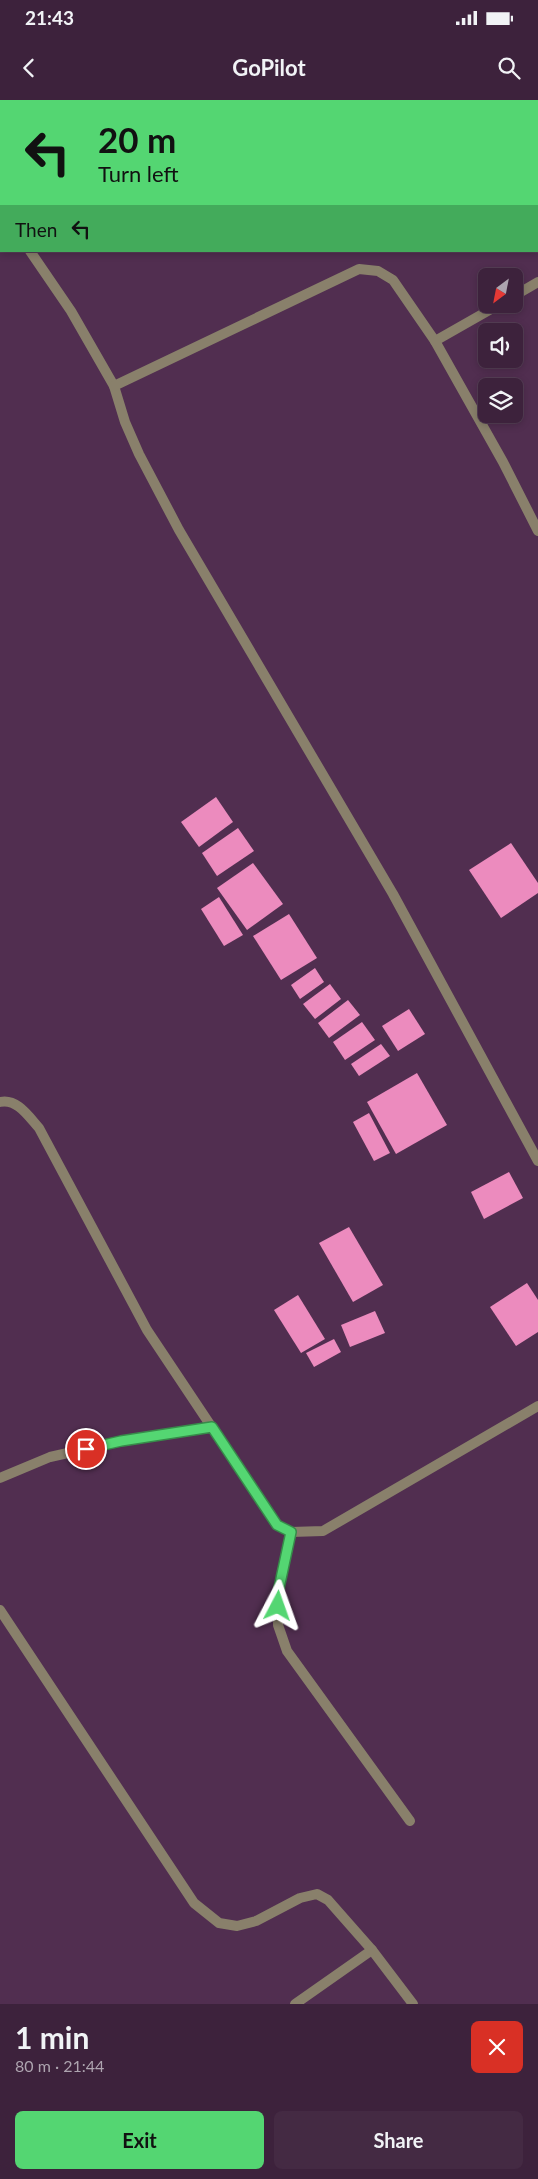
<!DOCTYPE html>
<html lang="en">
<head>
<meta charset="utf-8">
<style>
  :root { --surface:#3d223c; --page:#442a43; --text:#f1f3f6; --muted:#ada4af; --line:#563f56; --accent:#54d672 }
  body { margin:0; font-family:Lato,sans-serif; background:var(--page); color:var(--text); height:100vh; display:flex; flex-direction:column; font-size:19px; white-space:nowrap }
  * { box-sizing:border-box; margin:0 }
  p { font-size:16px; color:var(--muted) }
  .icon { flex:none; width:28px; height:28px; fill:none; stroke:currentColor; stroke-width:2; stroke-linecap:round; stroke-linejoin:round }
  .map { position:relative; height:1904px; overflow:hidden }
  .panel { display:flex; flex-direction:column; background:var(--surface); flex:1 }
  .panel>* { flex:none }
  .banner { position:absolute; left:0px; top:0px; width:539px; height:152px; box-shadow:0 2px 8px #0003,0 0 0 1px var(--line); background:#54d672; color:#111; overflow:hidden }
  .needle { width:32px; rotate:212deg }
  .tools { position:absolute; left:478px; top:168px; display:grid; gap:10px }
  .tools a { display:grid; place-items:center; width:45px; height:45px; border-radius:8px; background:var(--surface); box-shadow:0 2px 8px #0003,0 0 0 1px var(--line); font-size:25px }
  .pin { position:absolute; display:grid; place-items:center; width:42px; height:42px; color:#fff; margin:-21px; border:2px solid #fff; border-radius:50%; box-shadow:0 1px 5px #0007 }
  .me { position:absolute; width:55px; margin:-28px; rotate:4deg; stroke-linejoin:round; filter:drop-shadow(0 0 4px #0008) }
  .turn { display:flex; align-items:center; gap:18px; height:105px; padding:0 15px; font-size:22px }
  .turn .icon { width:65px; height:65px; stroke-width:2.5 }
  .turn b { display:block; font-size:35px; line-height:42px }
  .then { display:flex; align-items:center; height:48px; padding:0 15px; background:#0003; gap:10px; font-size:19px }
  .round { display:grid; place-items:center; flex:none; width:52px; height:52px; border-radius:8px; background:var(--page) }
  .overview { display:flex; align-items:center; justify-content:space-between; height:85px; padding:0 15px }
  h1 { font-size:30px; font-weight:700; line-height:38px }
  .cta { display:flex; gap:10px; margin-top:auto; padding:10px 15px }
  .cta a { flex:1; height:58px; border-radius:8px; background:var(--accent); color:#111; font-size:20px; font-weight:700; line-height:58px; text-align:center }
  .cta a+a { background:var(--page); color:var(--text) }
  .status { display:flex; justify-content:space-between; align-items:center; height:35px; padding:0 25px; background:var(--surface); direction:ltr }
  .status svg { height:14px; fill:currentColor }
  header { display:flex; justify-content:space-between; align-items:center; height:65px; padding:0 15px; background:var(--surface); font-size:22px; font-weight:700 }
  .map>svg:first-child { display:block }
</style>
</head>
<body>
<div class="status"><b>21:43</b><svg viewBox="0 0 49 12"><path d="M0 12V9h3v3zM5 12V6h3v6zM10 12V3h3v9zM15 12V0h3v12zM26 1h20v11H26zM47 4h2v5h-2z"/></svg></div>
<header><svg class="icon" aria-label="back" viewBox="0 0 24 24"><path d="M15 5l-7 7 7 7"/></svg>GoPilot<svg class="icon" aria-label="search" viewBox="0 0 24 24"><circle cx="10" cy="10" r="6"/><path d="M15 15l6 6"/></svg></header>
<div class="map">
<svg width="538" height="1904" viewBox="0 0 538 1904">
  <rect width="100%" height="100%" fill="#512e50"/>
  <g fill="#ec8bbe">
    <polygon points="216,697 233,722 199,747 181,722"/>
    <polygon points="238,728 254,751 217,776 202,753"/>
    <polygon points="511,743 538,783 538,793 501,818 469,770"/>
    <polygon points="253,763 283,804 247,830 217,788"/>
    <polygon points="219,797 243,835 224,846 201,809"/>
    <polygon points="289,814 317,858 281,880 253,836"/>
    <polygon points="315,868 324,882 300,899 291,885"/>
    <polygon points="330,884 341,899 315,919 303,904"/>
    <polygon points="348,900 360,915 329,938 318,923"/>
    <polygon points="409,909 425,934 398,951 382,926"/>
    <polygon points="362,922 375,940 345,960 333,942"/>
    <polygon points="381,944 390,956 359,976 351,964"/>
    <polygon points="417,973 447,1025 396,1054 367,1002"/>
    <polygon points="369,1013 390,1053 374,1061 353,1022"/>
    <polygon points="509,1072 523,1098 484,1119 471,1092"/>
    <polygon points="349,1127 383,1185 353,1202 319,1143"/>
    <polygon points="527,1183 538,1200 538,1232 516,1246 490,1207"/>
    <polygon points="298,1195 325,1239 301,1253 274,1210"/>
    <polygon points="375,1211 385,1233 350,1247 341,1225"/>
    <polygon points="334,1239 341,1252 314,1267 306,1253"/>
  </g>
  <g fill="none" stroke-linecap="round" stroke-linejoin="round">
    <g stroke="#89806b" stroke-width="10">
      <polyline points="85,0 86,1"/>
      <polyline points="0,109 1,111"/>
      <polyline points="30,151 71,211 114,286 125,322 139,354 179,430 393,794 538,1061"/>
      <polyline points="514,196 538,182"/>
      <polyline points="435,241 500,204"/>
      <polyline points="114,286 359,169 378,171 393,180 435,241 503,362 538,431"/>
      <path d="M0 1002C17 998 29 1017 39 1028L147 1230 277 1425 291 1432 323 1431 538 1306"/>
      <polyline points="0,1378 50,1357 121,1341 212,1327"/>
      <polyline points="291,1432 279,1488 278,1525 287,1551 410,1721"/>
      <polyline points="0,1510 194,1803 219,1823 237,1826 256,1821 300,1798 317,1794 328,1800 372,1850 295,1904"/>
      <polyline points="372,1850 413,1904"/>
    </g>
  </g>
  <g fill="none" stroke-linecap="round" stroke-linejoin="round">
    <g stroke="#378b4a" stroke-width="12">
      <polyline id="route" points="86,1349 121,1341 212,1327 277,1425 291,1432 279,1488 278,1506"/>
    </g>
    <use href="#route" stroke="#54d672" stroke-width="9"/>
  </g>
</svg>
<div class="tools">
<a><svg class="needle" viewBox="-14 -14 28 28"><path d="M0-13l5 13h-10z" fill="#e53935"/><path d="M0 13l5-13h-10z" fill="#ada4af"/></svg></a>
<a><svg class="icon" aria-label="sound" viewBox="0 0 24 24"><path d="M4 9h4l5-4v14l-5-4H4zM17 9q2 3 0 6"/></svg></a>
<a><svg class="icon" aria-label="layers" viewBox="0 0 24 24"><path d="M12 4l9 5-9 5-9-5zM3 14l9 5 9-5"/></svg></a>
</div>
<div class="pin" style="left:86px;top:1349px;background:#d93025"><svg class="icon" aria-label="arrive" viewBox="0 0 24 24"><path d="M6 21V4h12l-3 4 3 4H6"/></svg></div>
<svg class="me" style="left:278px;top:1506px" viewBox="-20 -20 40 40"><path d="M0-17L14 15 0 8-14 15z" fill="#54d672" stroke="#fff" stroke-width="4"/></svg>
<div class="banner">
<div class="turn"><svg class="icon" aria-label="left" viewBox="0 0 24 24"><path d="M17 20v-9H6M10 6l-5 5 5 5"/></svg><div><b>20 m</b>Turn left</div></div>
<div class="then">Then<svg class="icon" aria-label="left" viewBox="0 0 24 24"><path d="M17 20v-9H6M10 6l-5 5 5 5"/></svg></div>
</div>
</div>
<section class="panel">
<div class="overview"><div><h1>1 min</h1><p>80 m · 21:44</p></div><a class="round" style="background:#d93025;color:#fff"><svg class="icon" aria-label="close" viewBox="0 0 24 24"><path d="M6 6l12 12M18 6L6 18"/></svg></a></div>
<div class="cta"><a>Exit</a><a>Share</a></div>
</section>
</body>
</html>
